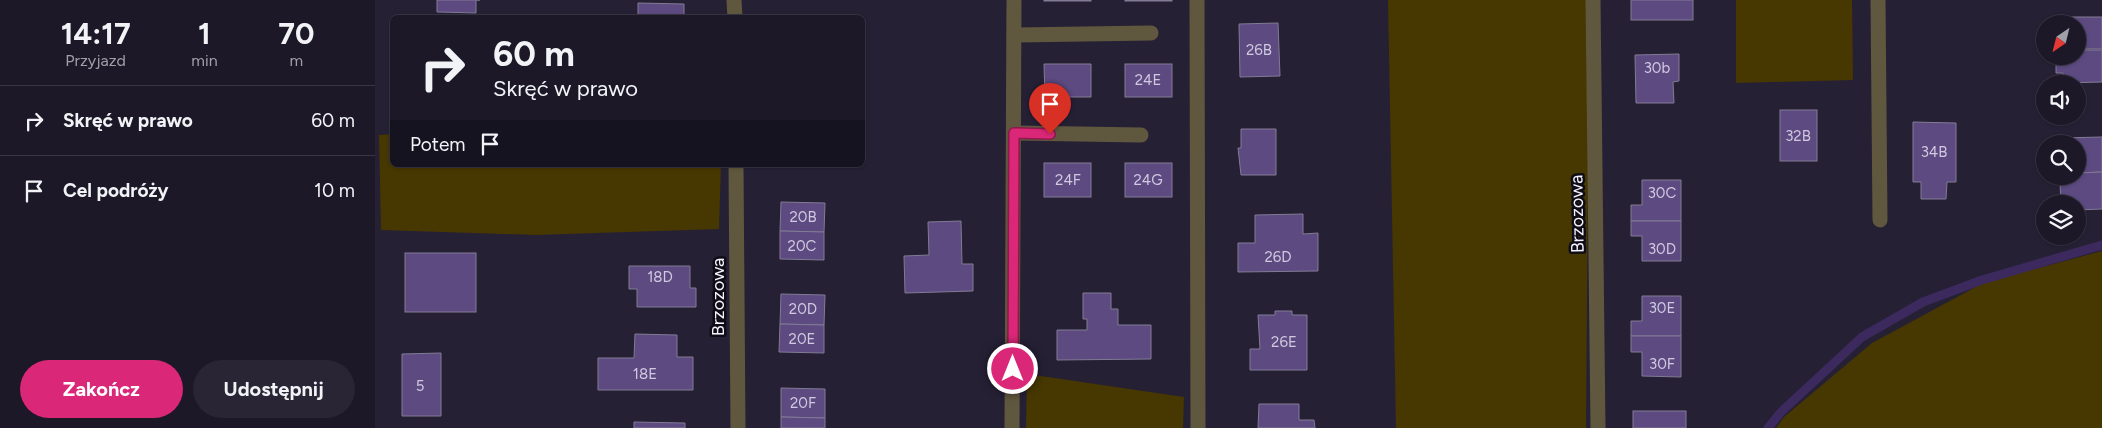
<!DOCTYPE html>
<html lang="pl">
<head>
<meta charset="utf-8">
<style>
  :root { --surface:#1c1828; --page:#292534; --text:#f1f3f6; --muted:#a0a0a8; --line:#3a3745; --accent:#db2777 }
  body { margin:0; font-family:Figtree,sans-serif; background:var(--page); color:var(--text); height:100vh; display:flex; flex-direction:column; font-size:19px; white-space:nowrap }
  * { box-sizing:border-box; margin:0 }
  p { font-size:16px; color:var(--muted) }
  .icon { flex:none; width:28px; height:28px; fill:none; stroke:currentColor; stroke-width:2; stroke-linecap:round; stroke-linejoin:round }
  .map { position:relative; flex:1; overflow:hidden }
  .drawer { display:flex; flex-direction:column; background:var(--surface); width:375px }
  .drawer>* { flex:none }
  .banner { position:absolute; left:15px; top:15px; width:475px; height:152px; border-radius:8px; box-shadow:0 1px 4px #0004,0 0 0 1px var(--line); background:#1c1828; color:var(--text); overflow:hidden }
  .needle { width:32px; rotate:215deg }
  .tools { position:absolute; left:1661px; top:15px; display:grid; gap:10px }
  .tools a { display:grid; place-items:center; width:50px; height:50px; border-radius:50%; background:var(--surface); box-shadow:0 1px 4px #0004,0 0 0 1px var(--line); font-size:25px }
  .pin { position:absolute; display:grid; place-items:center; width:42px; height:42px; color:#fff; margin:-51px -21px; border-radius:50% 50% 50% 0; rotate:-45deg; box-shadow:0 0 5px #0007 }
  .pin .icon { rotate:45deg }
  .me { position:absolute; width:55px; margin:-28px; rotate:0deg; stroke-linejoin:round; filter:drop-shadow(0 0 4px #0008) }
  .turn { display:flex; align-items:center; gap:18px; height:105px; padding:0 20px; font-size:22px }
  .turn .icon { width:65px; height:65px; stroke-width:2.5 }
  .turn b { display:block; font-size:35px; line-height:42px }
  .then { display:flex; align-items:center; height:48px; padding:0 20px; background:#0003; gap:10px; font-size:19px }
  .eta { display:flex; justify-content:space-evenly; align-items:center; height:85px; text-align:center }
  .eta b { font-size:30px; font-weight:700; line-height:35px }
  .button { display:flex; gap:10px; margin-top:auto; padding:10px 20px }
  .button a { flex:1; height:58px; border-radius:30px; background:var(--accent); color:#fff; font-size:20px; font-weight:700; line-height:58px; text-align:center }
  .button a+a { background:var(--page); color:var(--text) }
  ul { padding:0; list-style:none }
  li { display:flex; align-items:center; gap:15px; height:70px; padding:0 20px; border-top:1px solid var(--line) }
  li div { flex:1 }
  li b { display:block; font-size:19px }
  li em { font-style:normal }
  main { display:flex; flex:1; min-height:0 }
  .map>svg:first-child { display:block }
</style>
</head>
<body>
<main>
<section class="drawer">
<div class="eta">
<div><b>14:17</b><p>Przyjazd</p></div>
<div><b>1</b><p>min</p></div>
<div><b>70</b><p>m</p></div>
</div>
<ul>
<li><svg class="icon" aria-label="right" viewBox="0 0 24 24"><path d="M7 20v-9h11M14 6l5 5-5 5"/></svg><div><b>Skręć w prawo</b></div><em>60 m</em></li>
<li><svg class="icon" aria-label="arrive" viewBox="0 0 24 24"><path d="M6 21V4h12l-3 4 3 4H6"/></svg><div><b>Cel podróży</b></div><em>10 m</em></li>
</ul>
<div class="button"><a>Zakończ</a><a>Udostępnij</a></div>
</section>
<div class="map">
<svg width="1727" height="428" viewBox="0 0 1727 428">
  <rect width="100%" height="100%" fill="#262035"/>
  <g fill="#473700">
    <polygon points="1013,0 1211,0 1213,170 1211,428 1021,428"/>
    <polygon points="1361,0 1477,0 1478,80 1361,83"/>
    <polygon points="17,134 18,165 346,165 344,229 161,235 6,230 4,135"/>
    <polygon points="1727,251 1727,428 1401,428 1409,417 1497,343 1608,283"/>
    <polygon points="652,374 809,397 808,428 651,428"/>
  </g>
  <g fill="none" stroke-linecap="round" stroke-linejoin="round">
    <polyline stroke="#3c295d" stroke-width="9" points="1393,428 1406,412 1487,337 1548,302 1607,280 1727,245"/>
  </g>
  <g fill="#5c4a81" stroke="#827b95">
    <polygon points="62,0 105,0 101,0 101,13 62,12"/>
    <rect x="669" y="0" width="47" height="1"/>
    <rect x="750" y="0" width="47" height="1"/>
    <rect x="1256" y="0" width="62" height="20"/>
    <polygon points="263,3 309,4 309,18 263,18"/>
    <polygon points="1687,17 1727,17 1727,49 1702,49 1702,24 1687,24"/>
    <polygon points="903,23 905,76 865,77 864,24"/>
    <polygon points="1702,50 1727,50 1727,82 1687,83 1688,73 1681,73 1681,56 1702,56"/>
    <polygon points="1304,54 1304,81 1298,82 1299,103 1261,103 1260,55"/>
    <polygon points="669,64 716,64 716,97 670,97"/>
    <rect x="750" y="64" width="47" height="33"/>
    <rect x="1405" y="110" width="37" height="51"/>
    <polygon points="1538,122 1581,123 1581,182 1572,182 1571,199 1546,199 1546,182 1538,182"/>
    <polygon points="866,129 901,129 901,175 866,175 863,148 866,148"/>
    <polygon points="1727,137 1727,172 1702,173 1702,144 1685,144 1684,138"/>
    <rect x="669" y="163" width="47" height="34"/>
    <rect x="750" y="163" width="47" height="34"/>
    <polygon points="1727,172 1727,209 1702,210 1702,204 1686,204 1685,182 1682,182 1682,176 1702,176 1702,173"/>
    <polygon points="1267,180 1306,180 1306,221 1256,221 1256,205 1267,205"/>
    <polygon points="406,202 450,203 449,232 405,231"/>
    <polygon points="928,214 928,234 943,233 943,271 863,272 863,243 880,243 880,215"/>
    <polygon points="586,221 587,264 598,264 598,291 530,293 529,256 554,255 553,222"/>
    <polygon points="1256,221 1306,221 1306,261 1267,261 1267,236 1256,236"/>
    <polygon points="405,231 449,232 449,260 405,259"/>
    <rect x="30" y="253" width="71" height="59"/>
    <polygon points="254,266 315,266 315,288 321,288 321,307 262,307 262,289 254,289"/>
    <polygon points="708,293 736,293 736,309 743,309 743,325 776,325 776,359 682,360 682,330 712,330 712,319 708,319"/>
    <polygon points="406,294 450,295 449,325 405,324"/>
    <polygon points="1267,296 1306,296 1306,336 1256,336 1256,321 1267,321"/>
    <polygon points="900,311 917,311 917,315 932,315 932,370 875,370 875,349 885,349 883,315 900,315"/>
    <polygon points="405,324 449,325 449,353 404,352"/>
    <polygon points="260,334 302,335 302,357 318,357 318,390 223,390 223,358 259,358"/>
    <polygon points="1256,336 1306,336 1306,377 1267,376 1267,352 1256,352"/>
    <polygon points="66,353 66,416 27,416 27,354"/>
    <polygon points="406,388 450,389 450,418 406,417"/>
    <polygon points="884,404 924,404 924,420 939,420 940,428 883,428"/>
    <rect x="1258" y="411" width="53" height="17"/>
    <polygon points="406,417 450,418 450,428 406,428"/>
    <polygon points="259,422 310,423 310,428 259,428"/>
  </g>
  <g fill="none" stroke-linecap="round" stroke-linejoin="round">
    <g stroke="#60583e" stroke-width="15">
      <polyline points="359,0 360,18"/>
      <polyline points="639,35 776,33"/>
      <polyline points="639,133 766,135"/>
      <polyline points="361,165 363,428"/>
    </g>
    <g stroke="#60583e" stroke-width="15">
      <polyline points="822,0 823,428"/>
      <polyline points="1218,0 1223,428"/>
      <polyline points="1503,0 1505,220"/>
      <polyline points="637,428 639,0"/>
    </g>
  </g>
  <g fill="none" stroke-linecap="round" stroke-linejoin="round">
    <g stroke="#8e194d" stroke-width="12">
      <polyline id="route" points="638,369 639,133 675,134"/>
    </g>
    <use href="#route" stroke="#db2777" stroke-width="9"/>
  </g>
  <g text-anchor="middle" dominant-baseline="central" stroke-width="5" stroke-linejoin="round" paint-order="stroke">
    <g font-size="15" fill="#d0c9e0">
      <text x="884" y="50">26B</text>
      <text x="1282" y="68">30b</text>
      <text x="773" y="80">24E</text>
      <text x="1423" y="136">32B</text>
      <text x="1559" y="152">34B</text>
      <text x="693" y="180">24F</text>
      <text x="773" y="180">24G</text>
      <text x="1287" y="193">30C</text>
      <text x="428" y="217">20B</text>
      <text x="427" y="246">20C</text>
      <text x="1287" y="249">30D</text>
      <text x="903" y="257">26D</text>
      <text x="285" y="277">18D</text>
      <text x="1287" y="308">30E</text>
      <text x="428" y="309">20D</text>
      <text x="427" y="339">20E</text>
      <text x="909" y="342">26E</text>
      <text x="1287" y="364">30F</text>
      <text x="270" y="374">18E</text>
      <text x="45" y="386">5</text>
      <text x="428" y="403">20F</text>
    </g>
    <g font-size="18" fill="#f6f3ff" stroke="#0e0c15">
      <text transform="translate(1202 214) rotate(-91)">Brzozowa</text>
      <text transform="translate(343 297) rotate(-90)">Brzozowa</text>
    </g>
  </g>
</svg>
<div class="tools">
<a><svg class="needle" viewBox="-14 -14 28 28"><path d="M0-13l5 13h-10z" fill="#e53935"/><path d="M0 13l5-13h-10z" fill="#a0a0a8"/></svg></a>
<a><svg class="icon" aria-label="sound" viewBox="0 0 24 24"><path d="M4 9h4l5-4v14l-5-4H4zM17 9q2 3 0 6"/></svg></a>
<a><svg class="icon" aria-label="search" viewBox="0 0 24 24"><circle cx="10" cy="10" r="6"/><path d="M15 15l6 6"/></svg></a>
<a><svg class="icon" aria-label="layers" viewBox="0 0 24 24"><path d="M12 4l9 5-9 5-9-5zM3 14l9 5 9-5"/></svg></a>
</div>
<div class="pin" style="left:675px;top:134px;background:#d93025"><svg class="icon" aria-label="arrive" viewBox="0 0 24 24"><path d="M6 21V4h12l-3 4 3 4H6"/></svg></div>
<svg class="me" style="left:638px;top:369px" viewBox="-20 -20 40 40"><circle r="17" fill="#db2777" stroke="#fff" stroke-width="3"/><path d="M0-11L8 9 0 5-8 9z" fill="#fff"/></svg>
<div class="banner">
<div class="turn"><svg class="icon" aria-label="right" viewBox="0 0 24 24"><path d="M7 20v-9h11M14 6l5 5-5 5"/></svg><div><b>60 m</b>Skręć w prawo</div></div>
<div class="then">Potem<svg class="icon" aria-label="arrive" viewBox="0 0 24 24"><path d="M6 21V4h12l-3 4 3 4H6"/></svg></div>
</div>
</div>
</main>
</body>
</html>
